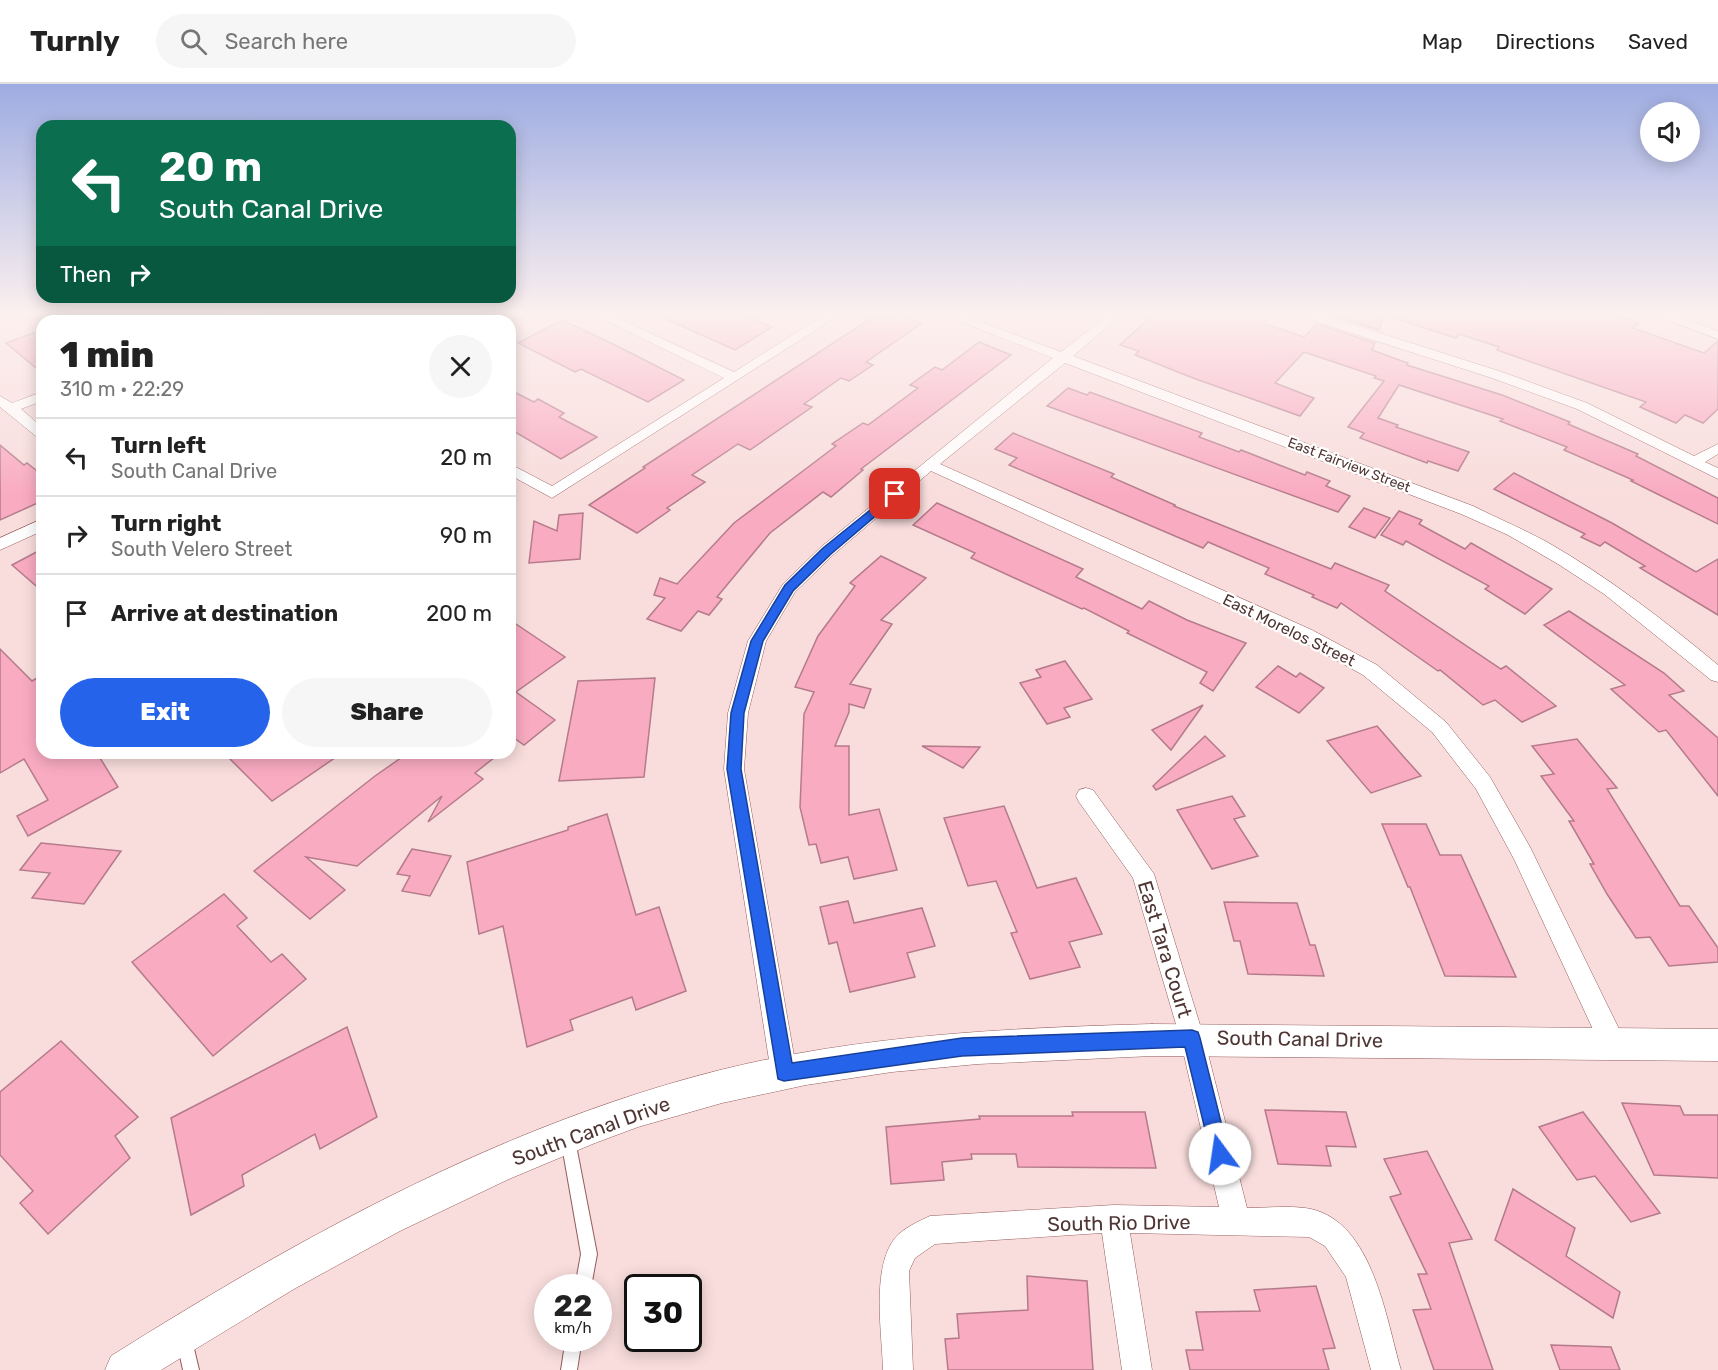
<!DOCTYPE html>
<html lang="en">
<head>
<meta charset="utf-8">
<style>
  :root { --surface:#fff; --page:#f6f6f6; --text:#222; --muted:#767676; --line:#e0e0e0; --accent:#2563eb }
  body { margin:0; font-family:Rubik,sans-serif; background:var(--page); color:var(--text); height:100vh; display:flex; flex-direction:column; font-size:22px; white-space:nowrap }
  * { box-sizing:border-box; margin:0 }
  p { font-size:20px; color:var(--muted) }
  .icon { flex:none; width:33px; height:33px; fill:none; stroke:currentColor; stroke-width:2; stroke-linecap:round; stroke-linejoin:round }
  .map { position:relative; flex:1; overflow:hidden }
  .drawer { position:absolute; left:36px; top:231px; width:480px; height:444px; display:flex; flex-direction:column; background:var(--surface); border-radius:18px; box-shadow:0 3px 15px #0003 }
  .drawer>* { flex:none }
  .banner { position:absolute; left:36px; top:36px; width:480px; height:183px; border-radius:18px; box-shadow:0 3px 15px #0003; background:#0b6e4f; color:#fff; overflow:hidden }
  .fabs { position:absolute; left:1640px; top:18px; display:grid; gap:12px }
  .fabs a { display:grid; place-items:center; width:60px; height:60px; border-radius:50%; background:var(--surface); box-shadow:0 3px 15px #0003; font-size:30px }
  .speed { position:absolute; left:534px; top:1190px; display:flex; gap:12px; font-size:30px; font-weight:700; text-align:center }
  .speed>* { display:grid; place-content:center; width:78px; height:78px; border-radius:50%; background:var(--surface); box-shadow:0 3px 15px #0003; line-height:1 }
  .speed small { font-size:15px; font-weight:400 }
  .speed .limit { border:3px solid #111; border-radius:9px; background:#fff; color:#111 }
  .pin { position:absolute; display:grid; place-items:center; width:51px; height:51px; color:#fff; margin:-26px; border-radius:12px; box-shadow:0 3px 9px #0006 }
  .me { position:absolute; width:66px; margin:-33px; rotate:346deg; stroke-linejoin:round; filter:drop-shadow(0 0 4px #0008) }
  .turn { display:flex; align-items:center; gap:21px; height:126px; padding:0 24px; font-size:27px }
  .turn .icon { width:78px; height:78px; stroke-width:2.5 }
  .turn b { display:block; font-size:42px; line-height:51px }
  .then { display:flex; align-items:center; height:57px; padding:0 24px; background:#0003; gap:12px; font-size:22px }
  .round { display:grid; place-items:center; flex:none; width:63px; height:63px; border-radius:32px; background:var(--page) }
  .headline { display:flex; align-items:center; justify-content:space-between; height:102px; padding:0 24px }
  h1 { font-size:36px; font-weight:800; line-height:45px }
  .action { display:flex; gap:12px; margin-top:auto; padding:12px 24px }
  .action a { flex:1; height:69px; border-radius:36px; background:var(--accent); color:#fff; font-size:24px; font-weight:800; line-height:69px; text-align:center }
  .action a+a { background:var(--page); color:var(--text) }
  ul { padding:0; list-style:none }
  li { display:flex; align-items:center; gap:18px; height:78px; padding:0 24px; border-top:2px solid var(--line) }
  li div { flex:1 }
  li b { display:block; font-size:22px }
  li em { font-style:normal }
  header { display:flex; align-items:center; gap:36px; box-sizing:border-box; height:84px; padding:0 30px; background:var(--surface); border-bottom:2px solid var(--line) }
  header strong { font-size:28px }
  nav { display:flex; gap:33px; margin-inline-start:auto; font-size:21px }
  .search { width:420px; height:54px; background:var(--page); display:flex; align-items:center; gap:15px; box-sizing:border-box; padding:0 21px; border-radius:33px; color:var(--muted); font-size:22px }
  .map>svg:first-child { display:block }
</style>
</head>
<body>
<header>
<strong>Turnly</strong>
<div class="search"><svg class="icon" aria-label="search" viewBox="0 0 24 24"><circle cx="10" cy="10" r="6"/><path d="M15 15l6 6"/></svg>Search here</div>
<nav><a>Map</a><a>Directions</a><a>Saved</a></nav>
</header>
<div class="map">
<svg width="1718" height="1286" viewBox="0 0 1718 1286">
  <rect width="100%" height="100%" fill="#f8dddc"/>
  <g fill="#f9abc2" stroke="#b57b8b" stroke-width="1.5">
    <polygon points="655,230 743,230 772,243 735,266"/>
    <polygon points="897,230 922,239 866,278 873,281 849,297 841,294 804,320 812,323 750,366 738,360 692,391 705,398 667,424 670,426 637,449 589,421 645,384 643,383 876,231 888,236"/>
    <polygon points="1154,230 1271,230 1263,239 1304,253 1317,240 1375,259 1372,266 1402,277 1408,279 1407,281 1502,311 1570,338 1568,340 1638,370 1636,372 1718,414 1718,440 1631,397 1633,396 1564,366 1567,363 1500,337 1503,335 1399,301 1378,334 1398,341 1396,343 1469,368 1458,387 1428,377 1427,379 1360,354 1364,349 1348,343 1384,297 1374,294 1376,292 1304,268 1275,299 1314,314 1300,332 1193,294 1135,271 1139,267 1120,261"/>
    <polygon points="1328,230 1385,230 1379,246"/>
    <polygon points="1396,230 1613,230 1639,239 1633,244 1704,269 1718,257 1718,325 1703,339 1685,331 1676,339 1640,323 1646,318 1497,266 1499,263 1459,250 1456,254 1396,235"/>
    <polygon points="562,236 619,263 684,296 648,318 581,285 575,288 518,259"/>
    <polygon points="42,246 42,289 6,259"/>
    <polygon points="979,258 1011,271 861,385 863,386 831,413 823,408 770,449 717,513 722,515 709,531 698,527 681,547 647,535 665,514 654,511 660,494 677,500 734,439 836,362 832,360 863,339 868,341 918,304 910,301 935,283 942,286"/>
    <polygon points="1068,304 1087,311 1090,308 1202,349 1199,353 1239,368 1241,366 1305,391 1307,388 1330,397 1326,402 1350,412 1338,428 1047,322"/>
    <polygon points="510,306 534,318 538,315 564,329 559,333 597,353 561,375 510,345"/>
    <polygon points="1013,349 1114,390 1111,393 1175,421 1174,422 1331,485 1335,479 1389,501 1385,507 1501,585 1506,582 1556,622 1522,638 1495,616 1483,621 1440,586 1438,587 1341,519 1337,524 1312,513 1314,511 1265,490 1269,484 1208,458 1203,464 1009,381 1017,374 995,365"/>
    <polygon points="0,361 24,381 27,379 42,391 42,417 0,436"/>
    <polygon points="1514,389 1612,439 1696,488 1718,475 1718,531 1640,484 1645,482 1605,458 1600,462 1581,453 1585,450 1494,405"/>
    <polygon points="937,419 1083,485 1076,493 1142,525 1149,517 1187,536 1246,559 1213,607 1200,599 1207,588 1127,549 1129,547 1084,524 1082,525 971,474 975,469 913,441"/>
    <polygon points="1364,424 1390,434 1375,454 1349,443"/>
    <polygon points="1399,427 1422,436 1419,440 1465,465 1471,459 1552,505 1525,530 1485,505 1489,502 1406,457 1403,461 1381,451"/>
    <polygon points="583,429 580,475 529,479 534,437 557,447 559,431"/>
    <polygon points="42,465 42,507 12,481"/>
    <polygon points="881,472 926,494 881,536 892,540 850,600 871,605 864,624 849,620 849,628 835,662 849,662 849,731 879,725 897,786 854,795 848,773 821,779 816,760 809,761 800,723 804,630 814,608 795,603 818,552 855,502 850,499"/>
    <polygon points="1569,527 1664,589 1684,607 1669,611 1718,654 1718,712 1666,646 1659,648 1611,605 1625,601 1544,541"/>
    <polygon points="510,536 565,573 516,608 555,636 524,661 510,651"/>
    <polygon points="0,565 32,597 42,591 42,669 97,669 118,703 28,752 17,732 48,716 24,675 0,689"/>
    <polygon points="1065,577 1092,615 1064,624 1070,633 1047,640 1020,599 1041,593 1036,586"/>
    <polygon points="1278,582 1296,593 1300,589 1324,604 1299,629 1256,603"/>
    <polygon points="655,594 644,693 559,697 578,597"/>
    <polygon points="1203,621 1171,666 1152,646"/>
    <polygon points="1377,642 1403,672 1421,692 1371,709 1327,657"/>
    <polygon points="1205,652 1225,672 1156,706 1153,702"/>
    <polygon points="1577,655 1617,704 1607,705 1680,822 1689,822 1718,864 1718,878 1669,882 1650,853 1636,854 1607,810 1590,780 1594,780 1569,737 1574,737 1541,692 1554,690 1532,662"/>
    <polygon points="922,662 980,663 963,684"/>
    <polygon points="224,669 342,669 272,717"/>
    <polygon points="408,669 500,669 475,689 483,695 428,738 442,712 357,782 306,773 345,806 310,835 254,787 375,692"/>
    <polygon points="1232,712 1245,732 1234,735 1258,772 1212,785 1177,726"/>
    <polygon points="1004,722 1037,804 1076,794 1102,850 1069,858 1080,883 1030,895 1011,849 1017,848 996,797 968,802 944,734"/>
    <polygon points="607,730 636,831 659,823 686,907 636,926 632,913 570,936 573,946 527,963 503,842 479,850 467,778 568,746 568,743"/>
    <polygon points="1382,740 1426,740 1440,771 1461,771 1516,893 1445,892 1410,803 1408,803"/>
    <polygon points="41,759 121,767 84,820 32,814 50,789 20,786"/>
    <polygon points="412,765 451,772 430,812 402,807 410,792 397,790"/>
    <polygon points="224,810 247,834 237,842 271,878 282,870 306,895 213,972 132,878"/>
    <polygon points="848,817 854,839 922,824 935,862 907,869 915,893 850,908 837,858 829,860 820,823"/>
    <polygon points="1224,818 1297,819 1310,861 1315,861 1324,892 1248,890 1240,857 1234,857"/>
    <polygon points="347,943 377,1033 320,1065 315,1050 242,1091 244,1102 191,1131 171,1034"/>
    <polygon points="61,957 138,1033 115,1052 130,1074 48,1150 20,1119 33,1107 0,1071 0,1008"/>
    <polygon points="1622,1019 1680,1022 1684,1031 1718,1031 1718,1094 1654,1091"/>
    <polygon points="1265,1026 1346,1028 1356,1063 1326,1062 1331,1082 1278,1080"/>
    <polygon points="1072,1028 1145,1028 1156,1084 1018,1083 1016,1070 971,1070 972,1075 942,1078 944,1096 891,1100 886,1043 980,1035 979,1032 1073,1032"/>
    <polygon points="1583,1028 1660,1129 1631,1138 1595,1092 1577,1096 1539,1043"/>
    <polygon points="1427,1067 1472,1155 1449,1159 1493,1286 1434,1286 1413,1226 1431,1225 1418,1190 1427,1190 1390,1113 1401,1110 1384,1075"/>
    <polygon points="1513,1105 1575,1144 1566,1172 1620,1208 1613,1234 1495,1156"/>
    <polygon points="1027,1192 1087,1197 1093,1286 948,1286 945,1255 959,1254 957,1230 1028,1226"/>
    <polygon points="1316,1202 1335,1264 1323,1265 1329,1286 1190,1286 1186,1266 1203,1266 1196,1228 1260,1227 1254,1206"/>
    <polygon points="1551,1261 1611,1263 1620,1286 1560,1286"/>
  </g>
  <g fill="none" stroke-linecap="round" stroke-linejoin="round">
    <g stroke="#955c5b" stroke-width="2">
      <g id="service">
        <polygon points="568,1049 573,1051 575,1056 597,1170 591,1203 575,1203 581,1170 561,1056 563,1051"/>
        <polygon points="185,1250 191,1252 199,1286 183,1286 177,1258 179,1252"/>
        <polygon points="566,1254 582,1254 577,1286 561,1286"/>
      </g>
    </g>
    <g stroke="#955c5b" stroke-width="1">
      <g id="minor">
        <polygon points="224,230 241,230 230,237 213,237"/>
        <polygon points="243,230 258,230 266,237 251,237"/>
        <polygon points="592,230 609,230 734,288 826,230 841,230 552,414 510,391 510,380 552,402 724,294"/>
        <path d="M942 230H960L1061 268 1109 230H1123L1073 272 1473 422C1497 434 1523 445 1547 458 1608 493 1664 536 1718 581V598L1711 596 1604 510 1558 480 1508 451 1461 430 1065 279 940 380 1312 546 1377 581 1446 638 1490 693 1530 763 1621 949 1624 958 1621 967 1612 970 1603 967 1514 775 1476 705 1432 648 1363 591 1300 556 931 387 833 471 795 508 766 557 748 629 744 685 797 989 793 998 784 1002 775 998 771 989 724 685 728 629 748 557 783 500 821 463 1053 274Z"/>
        <polygon points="1300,230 1320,230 1502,288 1587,319 1694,372 1718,360 1718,370 1705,378 1718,384 1718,395 1577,325 1492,294 1302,233"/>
        <polygon points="1652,230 1671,230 1718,247 1718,255"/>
        <polygon points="42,308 42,317 21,325 42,343 42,354 37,353 0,323 0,312 12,319"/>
        <polygon points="42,435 42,447 0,466 0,454"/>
        <path d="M1086 704 1093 706 1154 790 1204 954 1247 1124C1267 1124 1292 1121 1311 1125 1373 1139 1386 1235 1401 1286H1371L1346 1193 1325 1162 1309 1153 1130 1149 1152 1286H1122L1102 1149 935 1160 915 1174 909 1187 913 1286H883C882 1249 871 1184 895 1154 902 1145 919 1137 930 1132L1114 1121 1219 1123 1180 954 1133 794 1079 718 1076 712 1079 706Z"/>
      </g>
    </g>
    <g stroke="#955c5b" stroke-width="1">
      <path id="tertiary" d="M1152 940 1718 945V977L1152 972 978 980 892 988 806 1001 722 1019 638 1043 595 1059 509 1095 400 1147 294 1205 161 1286H105L111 1272C300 1153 502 1041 720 986 861 951 1008 944 1152 940Z"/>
    </g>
    <use href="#service" fill="#fff" fill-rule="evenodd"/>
    <use href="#minor" fill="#fff" fill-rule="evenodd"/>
    <use href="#tertiary" fill="#fff" fill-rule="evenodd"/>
  </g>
  <linearGradient id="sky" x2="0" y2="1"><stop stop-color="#9eace2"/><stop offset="0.56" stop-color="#fcf0ef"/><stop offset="1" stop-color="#fcf0ef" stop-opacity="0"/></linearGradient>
  <rect width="1718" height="410" fill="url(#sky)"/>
  <polygon fill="#2563eb" stroke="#184099" stroke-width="1.5" points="895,406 899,407 899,412 831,470 793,507 763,557 744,629 741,685 792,979 962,954 1192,946 1198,948 1200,954 1229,1070 1227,1076 1220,1079 1214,1076 1211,1070 1185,963 962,972 784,997 778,995 727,685 731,629 751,557 785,501 823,464"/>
  <g text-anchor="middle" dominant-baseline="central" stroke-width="4.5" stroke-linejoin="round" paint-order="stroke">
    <g font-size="14" fill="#4f3534" stroke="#fff">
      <text transform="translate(1349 381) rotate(21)">East Fairview Street</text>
    </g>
    <g font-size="16" fill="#4f3534" stroke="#fff">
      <text transform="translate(1289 546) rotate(26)">East Morelos Street</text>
    </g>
    <g font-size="20" fill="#4f3534" stroke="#fff">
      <text transform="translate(1165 865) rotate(73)">East Tara Court</text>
      <text transform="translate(1300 955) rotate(1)">South Canal Drive</text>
      <text transform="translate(591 1047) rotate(-20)">South Canal Drive</text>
      <text transform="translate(1119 1139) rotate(-1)">South Rio Drive</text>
    </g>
  </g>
</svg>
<div class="fabs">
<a><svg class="icon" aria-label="sound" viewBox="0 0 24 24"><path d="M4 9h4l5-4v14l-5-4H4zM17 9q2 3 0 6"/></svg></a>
</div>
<div class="speed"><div>22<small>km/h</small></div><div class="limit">30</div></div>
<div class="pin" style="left:895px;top:410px;background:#d93025"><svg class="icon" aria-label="arrive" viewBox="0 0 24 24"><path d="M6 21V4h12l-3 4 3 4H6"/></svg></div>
<svg class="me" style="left:1220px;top:1070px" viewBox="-20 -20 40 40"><circle r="19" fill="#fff"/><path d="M0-13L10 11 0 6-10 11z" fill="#2563eb"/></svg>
<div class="banner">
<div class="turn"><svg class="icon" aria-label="left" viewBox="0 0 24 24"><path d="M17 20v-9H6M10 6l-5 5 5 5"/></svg><div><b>20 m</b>South Canal Drive</div></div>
<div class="then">Then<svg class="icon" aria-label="right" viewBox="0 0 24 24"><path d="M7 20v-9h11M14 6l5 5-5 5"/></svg></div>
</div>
<section class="drawer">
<div class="headline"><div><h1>1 min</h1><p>310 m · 22:29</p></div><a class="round"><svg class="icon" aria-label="close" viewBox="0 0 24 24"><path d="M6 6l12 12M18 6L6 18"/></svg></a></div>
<ul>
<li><svg class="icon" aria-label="left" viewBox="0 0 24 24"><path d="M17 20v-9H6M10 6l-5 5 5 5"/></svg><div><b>Turn left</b><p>South Canal Drive</p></div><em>20 m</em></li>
<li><svg class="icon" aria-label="right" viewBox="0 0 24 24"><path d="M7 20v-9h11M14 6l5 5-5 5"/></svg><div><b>Turn right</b><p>South Velero Street</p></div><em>90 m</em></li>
<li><svg class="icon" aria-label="arrive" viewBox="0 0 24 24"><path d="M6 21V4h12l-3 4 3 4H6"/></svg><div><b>Arrive at destination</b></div><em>200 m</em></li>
</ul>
<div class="action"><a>Exit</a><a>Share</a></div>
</section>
</div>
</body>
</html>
